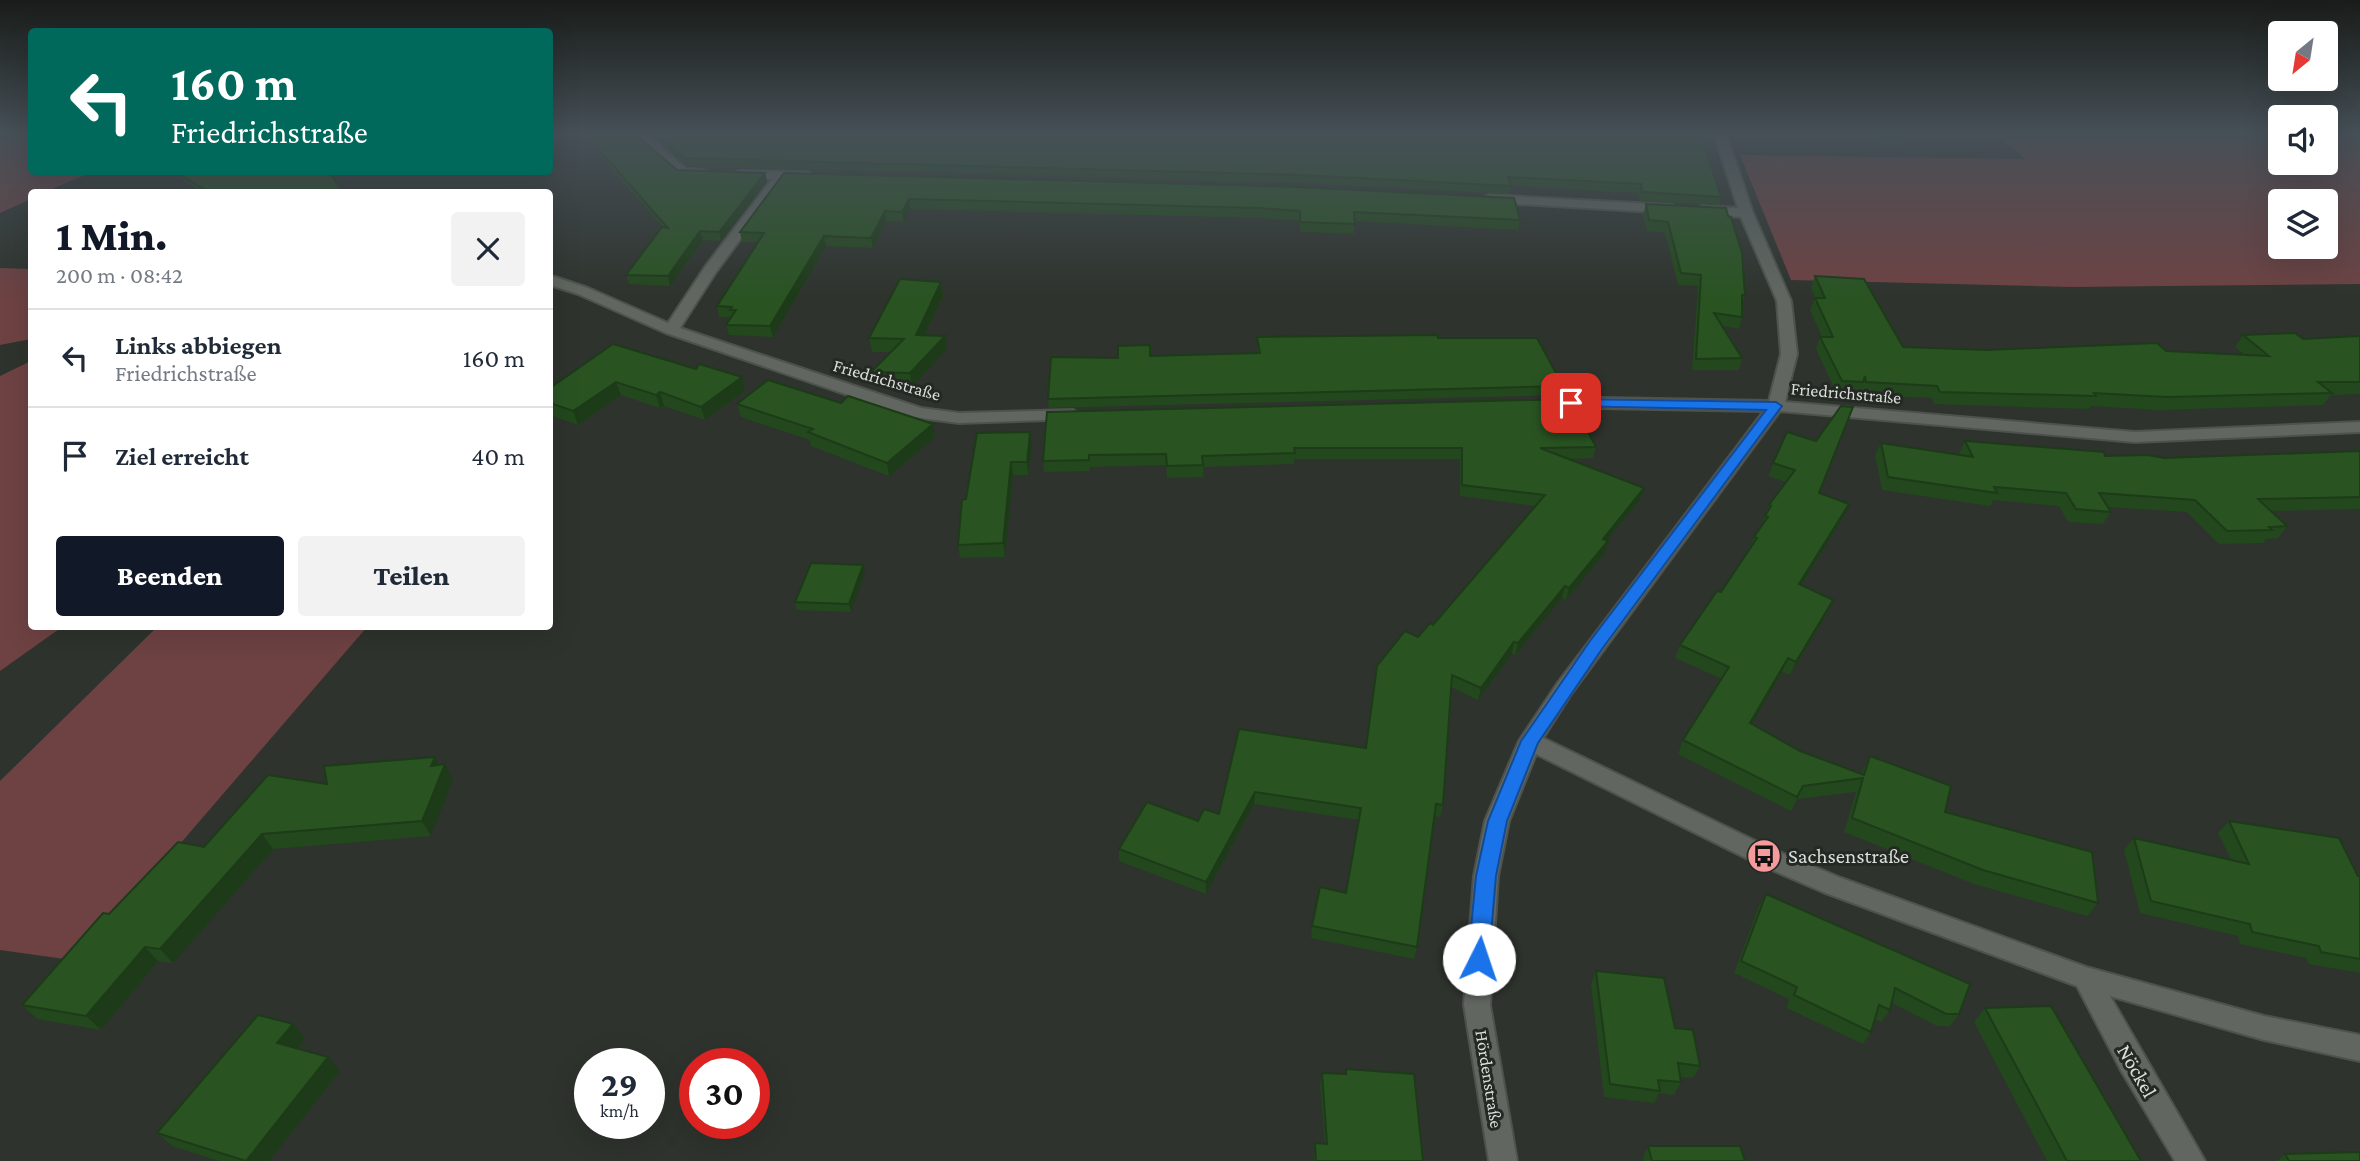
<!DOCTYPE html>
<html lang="de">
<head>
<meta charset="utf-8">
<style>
  :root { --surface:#fff; --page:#f2f2f3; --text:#1f2937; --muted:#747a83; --line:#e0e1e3; --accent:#111827 }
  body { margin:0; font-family:"Crimson Pro",serif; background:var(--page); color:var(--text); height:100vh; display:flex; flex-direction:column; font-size:26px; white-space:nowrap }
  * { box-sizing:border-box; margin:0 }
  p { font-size:23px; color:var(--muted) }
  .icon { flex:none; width:38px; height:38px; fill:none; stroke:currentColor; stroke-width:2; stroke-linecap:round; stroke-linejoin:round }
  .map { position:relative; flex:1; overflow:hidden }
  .panel { position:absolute; left:28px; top:189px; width:525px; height:441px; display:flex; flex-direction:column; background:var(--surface); border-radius:7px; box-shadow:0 7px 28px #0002 }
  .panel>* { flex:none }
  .hud { position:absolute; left:28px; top:28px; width:525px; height:147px; border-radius:7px; box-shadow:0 7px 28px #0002; background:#00695c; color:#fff; overflow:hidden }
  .needle { width:46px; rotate:210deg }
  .buttons { position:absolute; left:2268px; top:21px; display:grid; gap:14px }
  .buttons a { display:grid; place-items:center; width:70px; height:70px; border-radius:7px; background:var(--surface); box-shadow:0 7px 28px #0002; font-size:35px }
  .speed { position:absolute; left:574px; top:1048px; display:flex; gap:14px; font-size:35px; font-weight:700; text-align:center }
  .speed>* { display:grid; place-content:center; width:91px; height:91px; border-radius:50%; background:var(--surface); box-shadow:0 7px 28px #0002; line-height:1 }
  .speed small { font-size:18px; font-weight:400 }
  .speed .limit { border:10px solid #d22; background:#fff; color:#111 }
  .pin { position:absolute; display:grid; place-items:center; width:60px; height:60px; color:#fff; margin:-30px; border-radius:14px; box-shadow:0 4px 10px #0006 }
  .me { position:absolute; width:77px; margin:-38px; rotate:4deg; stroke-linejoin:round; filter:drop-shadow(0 0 5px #0008) }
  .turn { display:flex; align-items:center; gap:24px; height:147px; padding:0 28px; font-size:32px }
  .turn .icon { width:91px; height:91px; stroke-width:2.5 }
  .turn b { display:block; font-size:49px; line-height:60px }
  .round { display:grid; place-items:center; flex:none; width:74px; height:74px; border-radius:7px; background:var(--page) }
  .overview { display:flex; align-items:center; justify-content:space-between; height:119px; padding:0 28px }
  h1 { font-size:42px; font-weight:800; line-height:52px; color:var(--accent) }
  .primary-button { display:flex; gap:14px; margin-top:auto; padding:14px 28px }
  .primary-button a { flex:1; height:80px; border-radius:7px; background:var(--accent); color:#fff; font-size:28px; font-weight:800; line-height:80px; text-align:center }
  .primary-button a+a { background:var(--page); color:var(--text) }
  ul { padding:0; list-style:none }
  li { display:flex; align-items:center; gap:21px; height:98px; padding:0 28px; border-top:2px solid var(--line) }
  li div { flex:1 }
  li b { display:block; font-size:26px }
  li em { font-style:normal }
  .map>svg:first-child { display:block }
</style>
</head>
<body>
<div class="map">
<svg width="2360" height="1161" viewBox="0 0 2360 1161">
  <rect width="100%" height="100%" fill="#2e332d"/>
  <g fill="#6e4243" fill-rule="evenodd">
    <polygon points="0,134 31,134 32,172 92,172 45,192 32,192 31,199 0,213"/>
    <path d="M1995 134H2280V163H2326V134H2360V284L2072 287 1791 280 1740 155 2025 159ZM2280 201H2326V247H2280Z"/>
    <polygon points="0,268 31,269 31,339 0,345"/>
    <polygon points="31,361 32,626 62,627 0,671 0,376"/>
    <polygon points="157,627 367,627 79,961 0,950 0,781"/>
  </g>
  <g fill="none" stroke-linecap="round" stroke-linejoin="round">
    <g stroke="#4d524c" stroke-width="4">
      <g id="minor">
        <path d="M616 134 648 135 686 169 703 170 709 174C684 193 660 156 642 143 635 138 624 140 616 134Z"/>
        <polygon points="1714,134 1726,134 1753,213 1791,301 1797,354 1785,402 2135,432 2360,422 2360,432 2135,442 1780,411 1571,694 1543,738 1772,849 1841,878 2086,967 2264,1016 2360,1035 2360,1061 2264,1040 2110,996 2205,1161 2175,1161 2122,1072 2077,986 1823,892 1756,863 1536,754 1509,821 1498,876 1490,1005 1517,1161 1489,1161 1464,1005 1474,876 1485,821 1519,741 1557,684 1764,411 1547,407 1539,402 1547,397 1769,401 1781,354 1777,301 1741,217 1702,214 1695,210 1702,206 1738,208"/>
        <polygon points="740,171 808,172 814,176 808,180 785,179 716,272 680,328 921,408 959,413 1073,410 1081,415 1079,419 959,423 913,417 666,333 578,294 550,285 550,276 555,277 588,288 668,323 705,267 772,179 736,178 736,172"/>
        <polygon points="1489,195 1672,205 1679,209 1672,213 1484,202 1482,199"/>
      </g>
    </g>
    <use href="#minor" fill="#616760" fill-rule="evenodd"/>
  </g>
  <g fill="#23481d">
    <polygon points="580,134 632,134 677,170 767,181 721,241 703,240 670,286 629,284 626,275 663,227"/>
    <polygon points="650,134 964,134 1035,136 1701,134 1721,197 1719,205 1640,201 1638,193 1511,186 1509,194 1298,183 687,166"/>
    <polygon points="1857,134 1908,134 1910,136 1906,147 1866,146"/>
    <polygon points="784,173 1520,220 1518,230 1354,221 1354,234 1300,232 1300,221 1257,218 910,209 904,222 886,221 873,248 826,246 773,337 729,335 726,325 731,317 719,317 717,306 758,242 742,242 740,232"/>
    <polygon points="179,174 343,192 202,192 182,180"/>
    <polygon points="1646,204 1726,208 1745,295 1742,303 1742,317 1739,329 1722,326 1742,358 1739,370 1692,370 1698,286 1678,285 1665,233 1647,231 1643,215"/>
    <polygon points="1815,276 1903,347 1987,350 2166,351 2245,355 2235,347 2243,335 2303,339 2360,336 2360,394 2331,395 2323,405 2160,410 2091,406 2089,409 1934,404 1932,398 1861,395 1860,388 1857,395 1837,394 1816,349 1820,337 1822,337 1810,310 1815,298 1811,288"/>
    <polygon points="941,282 943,295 924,336 945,336 947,349 912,387 873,386 871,372 891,352 872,352 869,338"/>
    <polygon points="1257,337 1438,338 1563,386 1561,395 1049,408 1048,399 1118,358 1150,356 1258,353"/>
    <polygon points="696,369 742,377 745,391 705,420 664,406 660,408 621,395 578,425 550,415 550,388"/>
    <polygon points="841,403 933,424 935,437 889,476 811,446 810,440 741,417 737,404"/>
    <polygon points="1047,412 1596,447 1593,458 1568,459 1640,500 1607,540 1605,553 1566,600 1562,598 1515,655 1512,654 1478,700 1451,687 1443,805 1440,817 1434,816 1417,947 1414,959 1311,938 1312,926 1346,893 1359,820 1254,804 1206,894 1119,861 1119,849 1219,814 1239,729 1366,748 1418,637 1433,625 1536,506 1460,496 1460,459 1294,459 1294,464 1203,467 1203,477 1167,478 1166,465 1090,467 1090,471 1044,472 1043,461"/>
    <polygon points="1787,432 1819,493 1843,517 1801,585 1833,600 1827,613 1790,675 1782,672 1751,724 1800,751 1861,774 1870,756 1945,812 2098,903 2087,916 1974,884 1844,832 1856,792 1797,799 1791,811 1678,754 1683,740 1722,679 1675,658 1680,645 1721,592 1749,549 1754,537 1761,527 1769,505 1786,482 1768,476"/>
    <polygon points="1965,441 2105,456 2164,458 2360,451 2360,509 2271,511 2287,526 2278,538 2266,539 2263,543 2219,544 2187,512 2108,507 2111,512 2103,524 2068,522 2059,506 1993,500 1990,506 1882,490 1875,455 1881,443 1960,455 1959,454"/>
    <polygon points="1032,445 1028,475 1013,475 1005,557 960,558 958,545 966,499"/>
    <polygon points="865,572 851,612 797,610 795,602"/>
    <polygon points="435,757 439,765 445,764 453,779 431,836 273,849 173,963 158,961 101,1030 37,1019 22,1005 109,914 327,784"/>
    <polygon points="2229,821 2360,876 2360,973 2309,964 2306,958 2240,944 2238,936 2140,913 2124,850 2134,838 2231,859 2218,833"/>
    <polygon points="1766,894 1959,1014 1950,1026 1937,1026 1892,1003 1890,1010 1881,1022 1875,1019 1871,1032 1863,1044 1787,1008 1789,999 1734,973 1759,906"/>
    <polygon points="1596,971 1675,1028 1700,1066 1693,1078 1680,1077 1681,1082 1674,1095 1659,1093 1654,1103 1604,1097 1591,984"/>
    <polygon points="1985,1008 2141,1161 2047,1161 1974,1022"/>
    <polygon points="293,1024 305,1038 296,1048 340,1071 269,1161 219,1161 172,1146 157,1133"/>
    <polygon points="1346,1069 1423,1161 1314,1161 1315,1143 1325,1144 1320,1084 1322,1073 1345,1074"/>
    <polygon points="1648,1146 1745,1161 1644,1161 1643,1157"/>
    <polygon points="2285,1154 2360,1161 2277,1161"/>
  </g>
  <g fill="#1d3b18">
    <polygon points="765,173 767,181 721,241 719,232"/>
    <polygon points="909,199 910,209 904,222 902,212"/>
    <polygon points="885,211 886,221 873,248 871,238"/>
    <polygon points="700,231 703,240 670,286 668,276"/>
    <polygon points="824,236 826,246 773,337 770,326"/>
    <polygon points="941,282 943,295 918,349 916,335"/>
    <polygon points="945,336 947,349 912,387 910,373"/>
    <polygon points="742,377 745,391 705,420 701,407"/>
    <polygon points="616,382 621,395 578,425 573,411"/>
    <polygon points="660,392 664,406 660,408 656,395"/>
    <polygon points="933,424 935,437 889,476 887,463"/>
    <polygon points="1030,432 1032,445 1028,475 1027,462"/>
    <polygon points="1011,462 1013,475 1005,557 1003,543"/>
    <polygon points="1644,488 1640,500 1599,550 1603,539"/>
    <polygon points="1849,504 1843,517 1793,598 1799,584"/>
    <polygon points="1608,541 1605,553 1566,600 1569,588"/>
    <polygon points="863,565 865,572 851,612 849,604"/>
    <polygon points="1565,586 1562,598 1515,655 1518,643"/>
    <polygon points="1833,600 1827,613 1790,675 1796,662"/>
    <polygon points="1514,642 1512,654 1478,700 1481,688"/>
    <polygon points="1788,658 1782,672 1744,737 1750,723"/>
    <polygon points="435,757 442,771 445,764 453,779 431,836 422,821 431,766"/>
    <polygon points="1255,792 1254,804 1206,894 1206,882"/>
    <polygon points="262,834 273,849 173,963 160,949"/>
    <polygon points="145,947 158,961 101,1030 86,1016"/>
    <polygon points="293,1024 305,1038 290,1057 277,1043"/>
    <polygon points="328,1057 340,1071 269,1161 246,1161"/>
  </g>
  <g fill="#295422" stroke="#1d3b18" stroke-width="2">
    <polygon points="585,134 631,134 636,135 677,170 765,173 719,232 700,231 668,276 626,275 662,227 668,228"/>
    <polygon points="657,134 781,135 782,134 962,134 1035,136 1035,134 1701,134 1721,197 1642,192 1641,184 1508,177 1511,186 1299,175 685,158"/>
    <polygon points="1868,134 1908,134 1910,136 1870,135"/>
    <polygon points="189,172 329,172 343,192 209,192 179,174"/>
    <polygon points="784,173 1298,187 1514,198 1520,220 1354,212 1355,224 1300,222 1300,211 1258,208 909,199 902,212 885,211 871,238 824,236 770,326 726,325 736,310 730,310 732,307 717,306 764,233 740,232"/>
    <polygon points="1646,204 1726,208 1728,216 1731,217 1742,253 1745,295 1742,295 1742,317 1714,313 1742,358 1696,359 1701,275 1681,273 1668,222 1649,220"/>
    <polygon points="1815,276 1864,279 1903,347 1987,350 2157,343 2166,351 2269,356 2243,335 2295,333 2303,339 2360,336 2360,382 2318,382 2332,393 2167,397 2094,393 2096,396 1940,392 1937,386 1866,382 1865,376 1863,382 1842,381 1820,337 1833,337 1815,298 1825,298"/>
    <polygon points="900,279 941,282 916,335 945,336 910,373 871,372 904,339 869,338"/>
    <polygon points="1437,335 1438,338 1537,338 1563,386 1048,399 1051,357 1118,358 1118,346 1150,345 1150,356 1260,353 1257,337"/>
    <polygon points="613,344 696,369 699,364 742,377 701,407 660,392 656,395 616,382 573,411 550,403 550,388"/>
    <polygon points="768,380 841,403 848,396 933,424 887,463 808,432 813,429 737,404"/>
    <polygon points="1571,399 1596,447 1540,448 1644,488 1603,539 1608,541 1569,588 1565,586 1518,643 1514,642 1481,688 1452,675 1443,805 1436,804 1417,947 1312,926 1320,887 1346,893 1361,808 1255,792 1206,882 1119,849 1147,802 1198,821 1204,809 1219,814 1239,729 1366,748 1377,666 1405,631 1418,637 1430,623 1433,625 1545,495 1462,485 1462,448 1294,448 1295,453 1202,456 1203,465 1167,466 1166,454 1089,455 1089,460 1043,461 1047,412"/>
    <polygon points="1841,406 1853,407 1819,493 1849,504 1799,584 1833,600 1796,662 1788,658 1750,723 1800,751 1864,775 1870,756 1951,786 1945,812 2092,852 2098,903 1983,870 1852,818 1863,778 1803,786 1797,797 1683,740 1729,667 1680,645 1717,591 1721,592 1757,538 1754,537 1768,517 1765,516 1771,506 1769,505 1795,470 1773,463 1787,432 1816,441"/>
    <polygon points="1030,432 1027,462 1011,462 1003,543 958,545 962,500 966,499 977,433"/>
    <polygon points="1965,441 2104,452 2105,456 2148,455 2164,458 2360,451 2360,497 2258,499 2287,526 2269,527 2272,530 2227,531 2195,500 2099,493 2111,512 2076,509 2066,493 1994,487 1997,493 1888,477 1881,443 1973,457"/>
    <polygon points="811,563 863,565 849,604 795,602"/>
    <polygon points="435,757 431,766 445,764 422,821 262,834 160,949 145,947 86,1016 22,1005 103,913 109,914 178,842 204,847 268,775 327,784 324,766"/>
    <polygon points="2229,821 2339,838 2358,876 2360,876 2360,959 2321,952 2319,946 2252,932 2250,924 2151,901 2134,838 2249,864"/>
    <polygon points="1766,894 1970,984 1959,1014 1946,1014 1895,988 1890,1010 1879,1005 1871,1032 1794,995 1797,987 1741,961"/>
    <polygon points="1596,971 1664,978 1675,1028 1693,1030 1700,1066 1678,1063 1681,1082 1658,1080 1660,1091 1610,1084"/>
    <polygon points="2051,1006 2141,1161 2067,1161 1985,1008"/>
    <polygon points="258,1015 293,1024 277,1043 328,1057 246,1161 157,1133"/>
    <polygon points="1346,1069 1414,1074 1423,1161 1316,1161 1315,1143 1327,1144 1322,1073 1346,1074"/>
    <polygon points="1648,1146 1740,1146 1745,1161 1652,1161"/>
    <polygon points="2360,1152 2360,1161 2289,1161 2285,1154"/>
  </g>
  <linearGradient id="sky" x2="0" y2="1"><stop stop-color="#191c19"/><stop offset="0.45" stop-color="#465057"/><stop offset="1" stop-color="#465057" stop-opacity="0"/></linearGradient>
  <rect width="2360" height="296" fill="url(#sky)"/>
  <polygon fill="#1a73e8" stroke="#114b97" stroke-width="2" points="1571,399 1776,402 1782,406 1602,649 1538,743 1507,821 1496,876 1489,959 1486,965 1479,968 1472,965 1468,959 1476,876 1488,821 1521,741 1590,641 1766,410 1566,406 1564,403"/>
  <defs>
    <g id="bus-disc" transform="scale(1.75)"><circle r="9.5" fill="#f59b9c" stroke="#242923"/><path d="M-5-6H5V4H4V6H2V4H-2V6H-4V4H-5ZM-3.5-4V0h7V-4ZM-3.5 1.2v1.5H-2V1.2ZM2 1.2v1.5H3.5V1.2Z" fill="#111"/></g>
  </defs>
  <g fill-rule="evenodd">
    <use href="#bus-disc" x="1764" y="856"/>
  </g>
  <g text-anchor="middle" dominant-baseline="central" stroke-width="6" stroke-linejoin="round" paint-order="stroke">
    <g font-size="18" fill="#dadeda" stroke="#242923">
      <text transform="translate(887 380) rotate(16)">Friedrichstraße</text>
      <text transform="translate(1846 393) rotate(5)">Friedrichstraße</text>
      <text transform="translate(1489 1079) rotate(81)">Hördenstraße</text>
    </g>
    <g font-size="21" fill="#dadeda" stroke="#242923" text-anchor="start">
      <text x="1788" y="856">Sachsenstraße</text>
    </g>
    <g font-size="21" fill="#dadeda" stroke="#242923">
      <text transform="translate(2137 1071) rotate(60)">Nöckel</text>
    </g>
  </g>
</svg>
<div class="buttons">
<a><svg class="needle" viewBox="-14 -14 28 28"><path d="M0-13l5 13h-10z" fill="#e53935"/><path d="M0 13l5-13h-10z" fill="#747a83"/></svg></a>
<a><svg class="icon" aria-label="sound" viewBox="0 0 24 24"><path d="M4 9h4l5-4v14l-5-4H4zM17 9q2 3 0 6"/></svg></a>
<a><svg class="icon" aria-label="layers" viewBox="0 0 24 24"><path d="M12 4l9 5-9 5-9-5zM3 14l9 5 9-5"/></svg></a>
</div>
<div class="speed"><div>29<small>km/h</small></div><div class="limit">30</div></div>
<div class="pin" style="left:1571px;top:403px;background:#d93025"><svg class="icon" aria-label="arrive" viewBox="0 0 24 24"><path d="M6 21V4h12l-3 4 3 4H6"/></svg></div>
<svg class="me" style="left:1479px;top:959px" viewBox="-20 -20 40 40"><circle r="19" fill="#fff"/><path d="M0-13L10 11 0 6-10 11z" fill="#1a73e8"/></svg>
<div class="hud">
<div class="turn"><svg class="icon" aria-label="left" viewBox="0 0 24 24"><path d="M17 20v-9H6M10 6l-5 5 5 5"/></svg><div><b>160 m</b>Friedrichstraße</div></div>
</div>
<section class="panel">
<div class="overview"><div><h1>1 Min.</h1><p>200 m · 08:42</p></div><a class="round"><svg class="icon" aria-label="close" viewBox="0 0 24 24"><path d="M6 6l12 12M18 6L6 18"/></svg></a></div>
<ul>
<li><svg class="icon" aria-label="left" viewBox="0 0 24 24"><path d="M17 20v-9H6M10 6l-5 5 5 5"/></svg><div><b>Links abbiegen</b><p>Friedrichstraße</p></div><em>160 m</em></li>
<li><svg class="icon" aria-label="arrive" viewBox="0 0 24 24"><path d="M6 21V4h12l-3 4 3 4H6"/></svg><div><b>Ziel erreicht</b></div><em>40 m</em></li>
</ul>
<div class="primary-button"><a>Beenden</a><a>Teilen</a></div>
</section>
</div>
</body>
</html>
